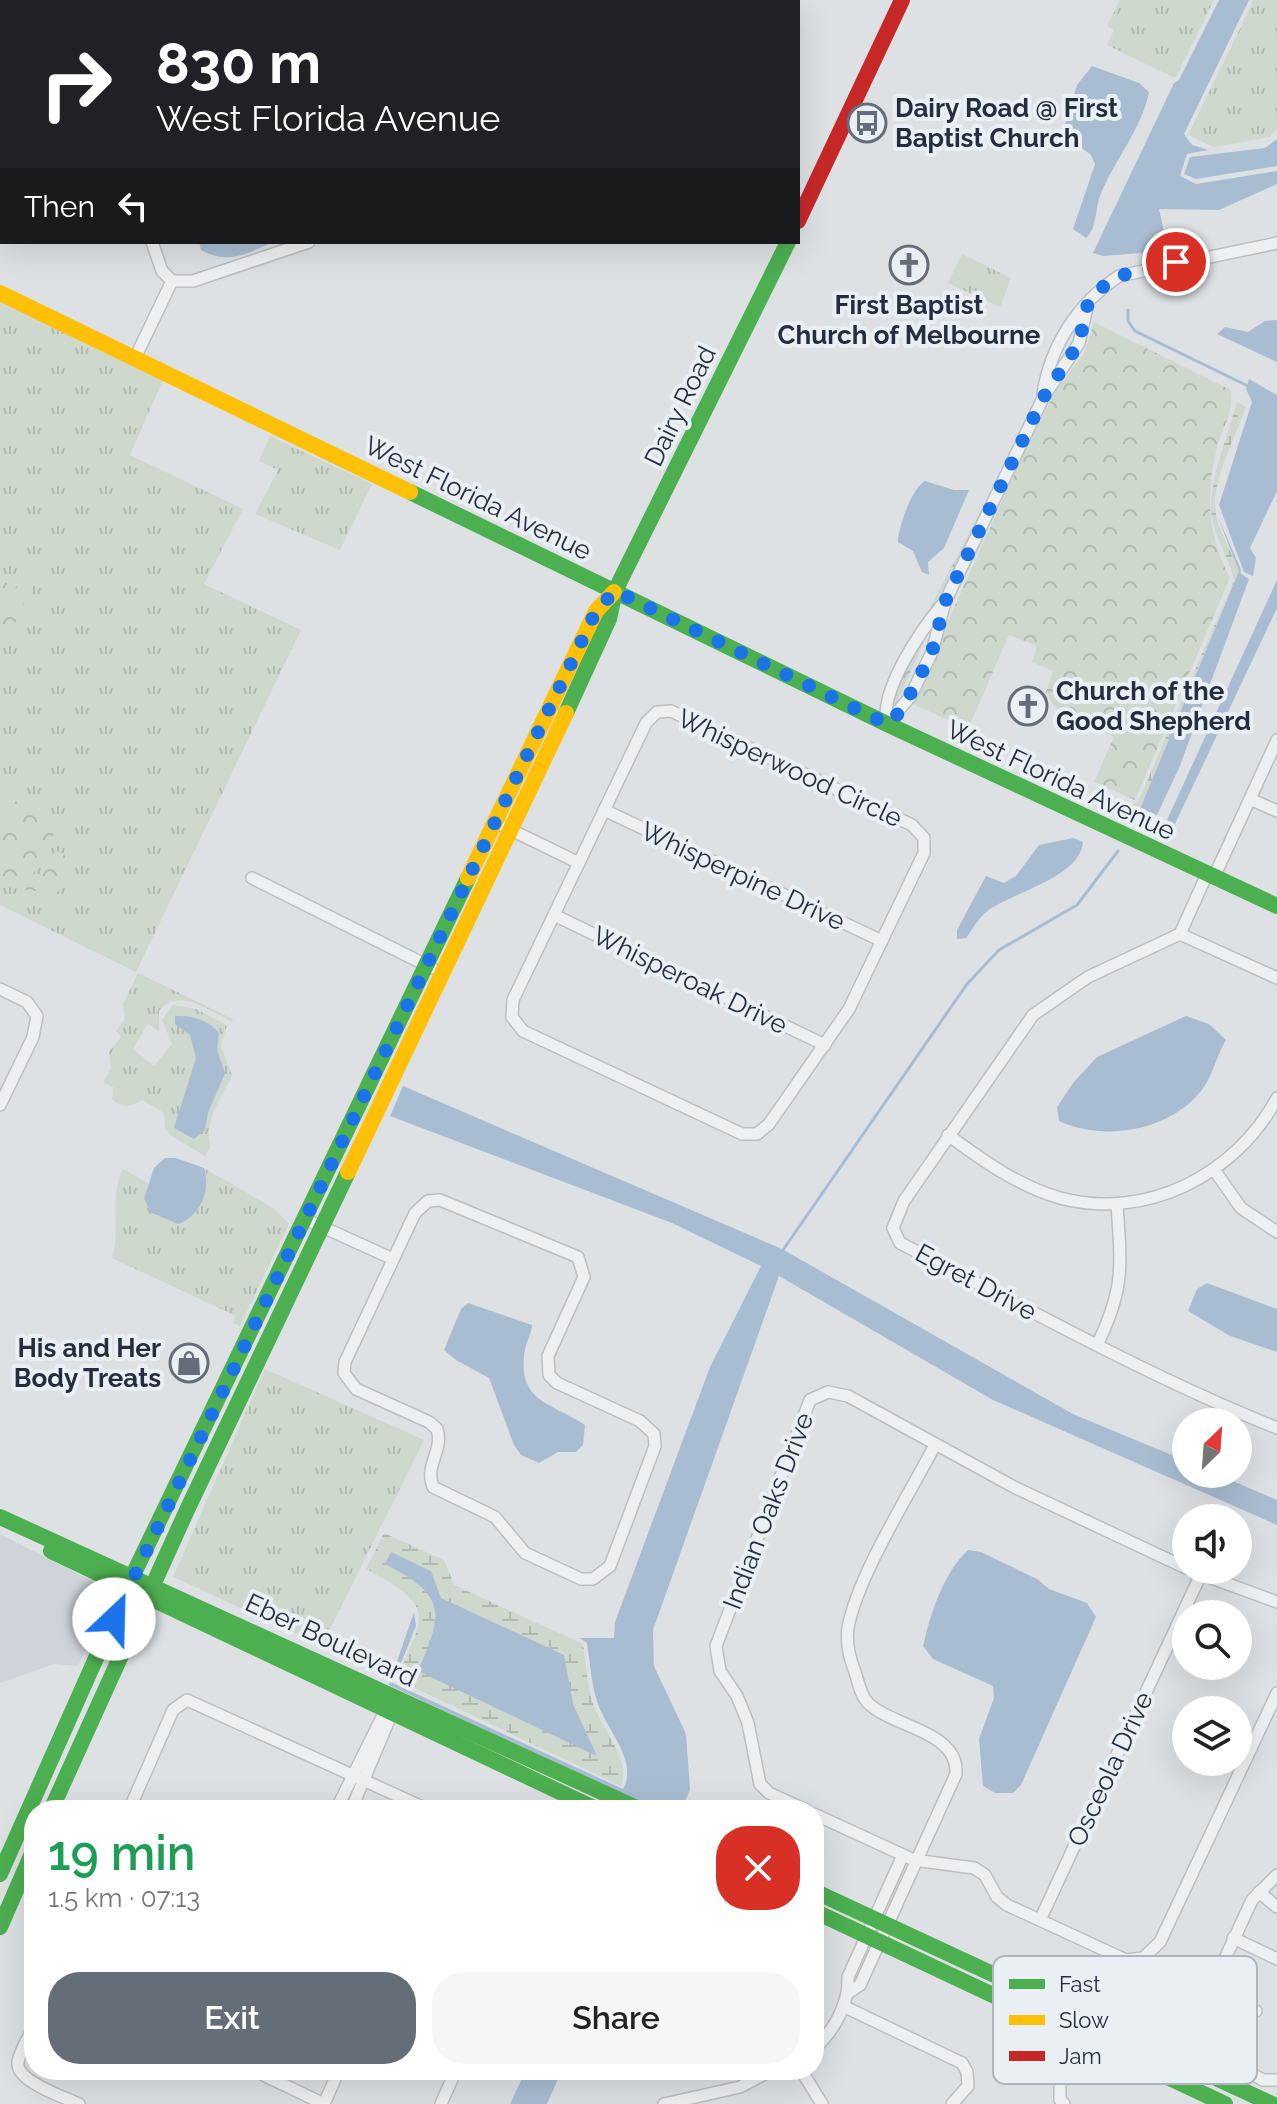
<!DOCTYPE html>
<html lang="en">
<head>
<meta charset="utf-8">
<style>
  :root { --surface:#fff; --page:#f6f6f6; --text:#222; --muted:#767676; --accent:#656d78 }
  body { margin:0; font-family:Raleway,sans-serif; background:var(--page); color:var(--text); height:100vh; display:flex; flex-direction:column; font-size:30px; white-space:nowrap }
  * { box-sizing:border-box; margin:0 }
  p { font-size:26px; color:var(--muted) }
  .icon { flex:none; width:44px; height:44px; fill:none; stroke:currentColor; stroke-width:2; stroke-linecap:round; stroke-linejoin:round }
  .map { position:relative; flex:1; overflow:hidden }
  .details { position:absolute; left:24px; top:1800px; width:800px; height:280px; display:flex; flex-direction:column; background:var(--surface); border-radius:32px; box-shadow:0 8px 32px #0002 }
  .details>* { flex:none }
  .top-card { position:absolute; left:0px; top:0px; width:800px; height:244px; box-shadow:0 8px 32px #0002; background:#202124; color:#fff; overflow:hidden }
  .needle { width:52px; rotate:25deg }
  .tools { position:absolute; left:1172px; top:1408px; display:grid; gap:16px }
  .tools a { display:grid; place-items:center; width:80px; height:80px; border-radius:50%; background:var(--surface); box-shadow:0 8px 32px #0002; font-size:40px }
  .pin { position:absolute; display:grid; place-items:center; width:68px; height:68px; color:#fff; margin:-34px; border:4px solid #fff; border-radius:50%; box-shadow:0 2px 8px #0007 }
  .me { position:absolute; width:88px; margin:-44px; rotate:24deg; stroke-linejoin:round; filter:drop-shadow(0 0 6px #0008) }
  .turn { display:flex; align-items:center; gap:28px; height:168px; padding:0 24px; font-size:36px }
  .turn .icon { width:104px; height:104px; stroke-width:2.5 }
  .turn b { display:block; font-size:56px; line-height:68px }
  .then { display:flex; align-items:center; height:76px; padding:0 24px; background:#0003; gap:16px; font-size:30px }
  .round { display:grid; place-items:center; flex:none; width:84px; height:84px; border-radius:32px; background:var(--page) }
  .summary { display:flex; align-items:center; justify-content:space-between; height:136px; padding:0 24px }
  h1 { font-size:48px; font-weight:600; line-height:60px; color:#1e9e55 }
  .cta { display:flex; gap:16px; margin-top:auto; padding:16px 24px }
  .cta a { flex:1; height:92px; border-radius:32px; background:var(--accent); color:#fff; font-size:32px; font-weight:600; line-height:92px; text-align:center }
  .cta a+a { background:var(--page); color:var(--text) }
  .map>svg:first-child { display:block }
</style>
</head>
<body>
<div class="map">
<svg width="1277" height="2104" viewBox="0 0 1277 2104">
  <defs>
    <pattern id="grass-tufts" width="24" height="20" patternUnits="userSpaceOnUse" patternTransform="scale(2)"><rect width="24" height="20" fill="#ced8cd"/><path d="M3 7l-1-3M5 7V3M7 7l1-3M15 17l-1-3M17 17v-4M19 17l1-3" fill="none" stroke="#b1bab1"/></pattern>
    <pattern id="forest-crowns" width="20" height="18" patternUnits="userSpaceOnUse" patternTransform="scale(2)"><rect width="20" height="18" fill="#ced8cd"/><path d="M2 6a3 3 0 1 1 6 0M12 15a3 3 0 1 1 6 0" fill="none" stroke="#b1bab1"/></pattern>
    <pattern id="wetland-marsh" width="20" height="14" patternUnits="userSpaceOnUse" patternTransform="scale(2)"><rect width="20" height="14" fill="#ced8cd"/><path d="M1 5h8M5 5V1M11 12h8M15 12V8" fill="none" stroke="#b1bab1"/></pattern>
  </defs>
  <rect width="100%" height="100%" fill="#dee1e4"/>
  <polygon fill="#cfd4db" points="0,1534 111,1591 78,1666 54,1664 0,1683"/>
  <g fill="url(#grass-tufts)">
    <polygon points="1120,0 1214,0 1175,78 1107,45 1114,30 1107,26"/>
    <polygon points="1254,0 1277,0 1277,127 1270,137 1214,147 1188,135"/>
    <polygon points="962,254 1011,278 1000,307 948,283"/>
    <polygon points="0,302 163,380 130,455 243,509 204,584 301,630 136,972 0,905"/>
    <polygon points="270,436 372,484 340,550 255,514 278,470 259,461"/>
    <path d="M138 973 233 1019 232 1022C210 1011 178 986 159 1011V1032L148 1023 133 1049 154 1066 172 1044 162 1020 173 1005 196 1009 227 1025 221 1046 232 1075C223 1096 202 1123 211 1146L205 1156 170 1135 165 1129 164 1113 142 1100C131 1107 121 1109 112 1099L113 1087 103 1082 111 1068 109 1052 121 1037 116 1031 125 1019 123 1004Z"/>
    <path d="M204 1168 275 1209 289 1224 240 1326 233 1323 236 1316 112 1258C121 1228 109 1198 123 1169L148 1183 144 1198 207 1178Z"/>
    <polygon points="265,1369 424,1440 322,1645 173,1577"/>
  </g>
  <g fill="url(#forest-crowns)">
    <path d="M1094 322 1231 390C1234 410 1224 425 1218 444 1205 492 1207 534 1230 578L1135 800 1094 782 1114 737 1067 715 1054 706 1046 692 1053 671 1032 662 1037 646 1009 635 968 729 911 703 1032 435 1055 392 1085 352Z"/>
    <polygon points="988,497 896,705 882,699"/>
    <polygon points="24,577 31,578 31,596 24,601 22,615 10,628 0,629 0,578 14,589"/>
    <path d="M24 797 45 805C66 832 45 851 33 874L40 876 55 851 63 853 71 864 69 875 56 894 0 886V807L14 806 16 800Z"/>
  </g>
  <g fill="url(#wetland-marsh)">
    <path d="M1237 402 1246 407C1237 433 1214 477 1215 504 1215 526 1231 550 1239 570L1140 809 1098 789 1133 804 1138 802 1234 580C1229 556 1211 534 1211 507 1212 471 1228 436 1237 402Z"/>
    <path d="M384 1533 444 1560 454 1585 583 1644C586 1663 587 1682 592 1700 599 1727 632 1758 621 1786L396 1679C426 1612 436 1607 366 1569Z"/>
  </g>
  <g fill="#a9bdd2">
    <polygon points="1219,0 1249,0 1184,134 1192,145 1208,150 1187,154 1180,176 1196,184 1277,171 1277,184 1219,210 1159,209 1168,251 1103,256 1093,253 1174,83 1179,80"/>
    <path d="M1092 66 1139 83 1149 92C1142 129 1113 162 1100 196 1095 210 1097 228 1086 238L1073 229 1095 164 1091 155 1062 133 1077 85Z"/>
    <polygon points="1277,139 1277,166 1196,179 1184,174 1190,157 1265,148"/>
    <path d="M199 242H273C246 254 228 265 201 250Z"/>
    <polygon points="1277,320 1277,362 1217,334 1225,327 1248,332 1265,321"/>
    <polygon points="1249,379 1277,395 1277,491 1250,548 1256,558 1253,576 1244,572 1219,505 1252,402 1246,389"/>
    <path d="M925 481 954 490H969L944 548 928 562 929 575 922 572 913 551 898 542C898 527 912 488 925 481Z"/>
    <polygon points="1217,515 1240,567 1241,574 1249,579 1179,768 1157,815 1140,809 1239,571"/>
    <polygon points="1277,580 1277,608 1175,824 1167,820"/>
    <path d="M1073 838 1083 842C1080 879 1008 893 985 913 978 919 972 930 966 938L957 939V930L986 876 1004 883 1016 876 1039 845Z"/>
    <path d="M175 1016C191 1015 209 1020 219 1033L217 1050 225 1073 208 1113 205 1130 194 1139 174 1128 196 1058 190 1035 175 1024Z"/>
    <path d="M1186 1016 1209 1024 1226 1040C1216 1056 1213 1076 1201 1091 1169 1131 1104 1142 1059 1121L1057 1107 1073 1083 1097 1057Z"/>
    <path d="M403 1086 782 1249 1073 1414 1186 1461V1474H1216L1277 1500V1525L993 1400 779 1276 653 1630 654 1666 686 1734 690 1789 682 1810H653L389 1685 414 1612 416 1626 393 1683 623 1789C639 1760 605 1729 597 1701 591 1682 590 1662 587 1643L580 1638H614L615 1622 710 1367 761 1266 672 1223 390 1116Z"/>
    <path d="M165 1158H176L204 1168C212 1190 199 1217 178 1224L150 1212 144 1198 154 1168Z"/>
    <polygon points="1207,1283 1277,1309 1277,1352 1230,1336 1188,1311 1197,1289"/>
    <path d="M468 1303 532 1325C532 1333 527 1340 525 1349 516 1402 550 1402 585 1425L583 1445 576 1452H558L539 1463 521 1455 514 1445 489 1378 456 1360 444 1350 461 1309Z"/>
    <path d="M968 1550 981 1552 1037 1579 1049 1589 1087 1603 1096 1617 1021 1785 1013 1793H995L983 1786 979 1739 994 1698 993 1686 933 1659 923 1646C931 1612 943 1574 968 1550Z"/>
    <path d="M391 1552 431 1571 441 1598 564 1655 573 1704 597 1756 418 1671C444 1612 446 1595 385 1564Z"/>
    <polygon points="526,2070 562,2070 547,2104 510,2104"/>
  </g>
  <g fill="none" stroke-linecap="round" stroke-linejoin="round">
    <g stroke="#a9bdd2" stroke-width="3">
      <polyline points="1128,310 1128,321 1135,331 1250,387"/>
      <polyline points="783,1250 967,984 999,950 1077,905 1118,851"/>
    </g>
    <g stroke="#bcbfc2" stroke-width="14">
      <g id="street">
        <polyline points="367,0 368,2"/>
        <polyline points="139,2 144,0"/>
        <polyline points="152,242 162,271 172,281 193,281 309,242"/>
        <polyline points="135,358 172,281"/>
        <path d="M1043 393C1051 345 1078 303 1119 276L1277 243"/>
        <polygon points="671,711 912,825 924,838 924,853 849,1009 769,1124 757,1134 742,1134 523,1031 512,1017 513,1000 646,723 657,712"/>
        <polyline points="887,724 910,697 932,652 945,602 1043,398 1079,343 1088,303"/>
        <path d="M887 724C879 691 921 630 942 605"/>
        <polyline points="1250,799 1277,811"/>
        <polyline points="604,810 882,941"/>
        <polyline points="495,822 579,863"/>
        <polyline points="1214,877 1277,740"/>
        <polyline points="252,878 432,968"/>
        <polyline points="554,915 825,1045"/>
        <polyline points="1180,934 1207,874"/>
        <path d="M1277 978 1180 934 1088 977 1033 1015 904 1201 893 1228 900 1243C1025 1307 1147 1376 1277 1428"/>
        <polyline points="0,989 27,1002 37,1016 33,1037 0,1105"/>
        <path d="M948 1135C982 1160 1018 1186 1060 1198 1146 1221 1236 1175 1277 1098"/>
        <polyline points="1215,1171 1241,1208 1277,1232"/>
        <path d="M440 1200 578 1257 584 1277 548 1356 549 1375 557 1383 640 1421 654 1434 655 1446 610 1566 593 1579H581L525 1553 495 1517 433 1487C424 1465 444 1451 437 1429L429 1422 356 1389 344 1373 345 1362 415 1213 428 1201Z"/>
        <polyline points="305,1219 393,1259"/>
        <path d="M1097 1345C1125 1288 1121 1266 1117 1204"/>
        <polyline points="1195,1572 1277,1602"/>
        <polyline points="129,1810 173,1710 187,1700 429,1810"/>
        <polyline points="336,1810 389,1703"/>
        <polyline points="351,1810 394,1708"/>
        <polyline points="806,1810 769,1793 760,1784 748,1723 737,1696 720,1671 716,1646 810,1400 828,1392 848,1396 1014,1487 1186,1568"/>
        <polyline points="814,1814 914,1860 974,1868 985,1875 997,1897 1007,1905 1126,1960 1143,1958 1160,1942 1277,1693"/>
        <polyline points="1259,1892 1277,1907"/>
        <polyline points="1040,1920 1201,1574"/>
        <polyline points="1233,1938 1277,1959"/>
        <polyline points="1209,1988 1256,2011"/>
        <path d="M848 1993 860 1985 956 1774C959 1731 894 1728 868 1703 860 1695 858 1680 854 1669 849 1656 846 1642 848 1628 857 1577 910 1493 935 1445"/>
        <polyline points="843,2006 962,2063 967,2072 968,2086 952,2104"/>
        <path d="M34 2026C29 2037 20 2050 18 2062 15 2081 64 2097 79 2104"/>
        <polyline points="1186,2040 1263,2080 1277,2080"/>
        <path d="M814 2049C834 2031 849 2004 848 1977L903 1855"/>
        <polyline points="253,2070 324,2104"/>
        <polyline points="801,2070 822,2104"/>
        <polyline points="1170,2078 1252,1900 1277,1875"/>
        <polyline points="324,2104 339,2070"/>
        <polyline points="441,2104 456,2070"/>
        <polyline points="664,2104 740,2087 772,2070"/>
        <polyline points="1064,2104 1060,2100 1060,2085 1090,2018"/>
      </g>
    </g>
    <use href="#street" stroke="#edeff1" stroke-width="11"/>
    <g stroke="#4caf50" stroke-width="16">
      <polyline points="410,492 887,724 1277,906"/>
      <polyline points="566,713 609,619 615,591 788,242"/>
      <polyline points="0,1517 641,1810"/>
      <polyline points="51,1551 598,1810"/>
      <polyline points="51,1810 187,1510 348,1172"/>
      <polyline points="0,1874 133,1575 468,878"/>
      <polyline points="814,1891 1272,2104"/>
      <polyline points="814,1911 1225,2104"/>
      <polyline points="0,1927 34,1849"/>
    </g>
    <g stroke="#ffc107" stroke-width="16">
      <polyline points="0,293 410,492"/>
      <polyline points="468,878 596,611 614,592"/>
      <polyline points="348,1172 566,713"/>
    </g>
    <polyline stroke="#c62828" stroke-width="16" points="798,221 902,0"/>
  </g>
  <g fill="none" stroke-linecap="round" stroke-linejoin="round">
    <polyline stroke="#1a73e8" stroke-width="14" stroke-dasharray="0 25.2" points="114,1619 596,611 615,591 887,724 901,711 921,674 932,652 945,602 969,552 1043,398 1079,343 1088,303 1100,289 1119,276 1176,262"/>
  </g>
  <defs>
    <g id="bus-ring" transform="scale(2)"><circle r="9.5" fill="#eaeff4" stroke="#656d78" stroke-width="1.5"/><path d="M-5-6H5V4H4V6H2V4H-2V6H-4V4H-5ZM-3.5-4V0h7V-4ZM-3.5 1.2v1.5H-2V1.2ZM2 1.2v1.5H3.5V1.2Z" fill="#656d78"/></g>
    <g id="church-ring" transform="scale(2)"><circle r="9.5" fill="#eaeff4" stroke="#656d78" stroke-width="1.5"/><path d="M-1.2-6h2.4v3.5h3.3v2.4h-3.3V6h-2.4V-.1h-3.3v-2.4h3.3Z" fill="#656d78"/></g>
    <g id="shop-ring" transform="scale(2)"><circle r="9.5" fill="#eaeff4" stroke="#656d78" stroke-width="1.5"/><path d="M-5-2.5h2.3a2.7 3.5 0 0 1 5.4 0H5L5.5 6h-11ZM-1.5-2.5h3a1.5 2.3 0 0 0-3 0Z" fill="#656d78"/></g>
  </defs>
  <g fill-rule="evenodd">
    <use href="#bus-ring" x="867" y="123"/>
    <use href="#church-ring" x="909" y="265"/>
    <use href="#church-ring" x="1028" y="706"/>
    <use href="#shop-ring" x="189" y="1363"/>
  </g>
  <g text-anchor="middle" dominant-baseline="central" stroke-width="8" stroke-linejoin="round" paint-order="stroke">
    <g font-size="26" font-weight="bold" fill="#242e3e" stroke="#eaeff4" text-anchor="start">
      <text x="895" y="108">Dairy Road @ First<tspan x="895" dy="30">Baptist Church</tspan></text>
      <text x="909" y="305" text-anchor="middle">First Baptist<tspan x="909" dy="30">Church of Melbourne</tspan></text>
      <text x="1056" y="691">Church of the<tspan x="1056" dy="30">Good Shepherd</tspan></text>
      <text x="161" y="1348" text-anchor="end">His and Her<tspan x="161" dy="30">Body Treats</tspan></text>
    </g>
    <g font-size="26" fill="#242e3e" stroke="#eaeff4">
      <text transform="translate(680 406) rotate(-64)">Dairy Road</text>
      <text transform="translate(478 498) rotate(26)">West Florida Avenue</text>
      <text transform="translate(790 768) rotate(25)">Whisperwood Circle</text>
      <text transform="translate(1061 780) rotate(25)">West Florida Avenue</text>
      <text transform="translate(743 876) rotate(25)">Whisperpine Drive</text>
      <text transform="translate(690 980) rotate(26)">Whisperoak Drive</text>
      <text transform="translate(976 1282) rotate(28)">Egret Drive</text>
      <text transform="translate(768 1511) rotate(-69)">Indian Oaks Drive</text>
      <text transform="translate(331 1640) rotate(25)">Eber Boulevard</text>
      <text transform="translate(1110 1769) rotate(-65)">Osceola Drive</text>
    </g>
  </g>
  <rect x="993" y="1956" width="264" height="128" rx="12" fill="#eaeff4" stroke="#afb5bd" stroke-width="2"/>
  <rect x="1009" y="1979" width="36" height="10" fill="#4caf50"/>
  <rect x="1009" y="2015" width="36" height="10" fill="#ffc107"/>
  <rect x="1009" y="2051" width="36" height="10" fill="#c62828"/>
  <g font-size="22" fill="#242e3e">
    <text x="1059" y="1992">Fast</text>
    <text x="1059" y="2028">Slow</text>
    <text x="1059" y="2064">Jam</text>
  </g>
</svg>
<div class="tools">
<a><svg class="needle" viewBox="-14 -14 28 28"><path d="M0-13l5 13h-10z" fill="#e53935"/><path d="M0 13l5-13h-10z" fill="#767676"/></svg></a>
<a><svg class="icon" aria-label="sound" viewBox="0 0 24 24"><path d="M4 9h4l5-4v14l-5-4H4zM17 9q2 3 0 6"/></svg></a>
<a><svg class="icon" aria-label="search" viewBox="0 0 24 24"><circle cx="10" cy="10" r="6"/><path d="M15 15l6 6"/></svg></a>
<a><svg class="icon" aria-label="layers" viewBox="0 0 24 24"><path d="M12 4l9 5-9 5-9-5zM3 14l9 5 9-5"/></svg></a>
</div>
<div class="pin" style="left:1176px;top:262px;background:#d93025"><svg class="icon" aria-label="arrive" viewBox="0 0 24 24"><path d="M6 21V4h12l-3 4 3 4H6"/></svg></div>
<svg class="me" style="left:114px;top:1619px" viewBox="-20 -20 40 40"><circle r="19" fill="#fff"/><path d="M0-13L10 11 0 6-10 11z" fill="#1a73e8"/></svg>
<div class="top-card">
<div class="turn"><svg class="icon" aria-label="right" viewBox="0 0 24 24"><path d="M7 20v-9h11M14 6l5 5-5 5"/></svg><div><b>830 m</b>West Florida Avenue</div></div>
<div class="then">Then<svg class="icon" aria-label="left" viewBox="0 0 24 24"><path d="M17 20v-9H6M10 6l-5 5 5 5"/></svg></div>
</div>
<section class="details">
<div class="summary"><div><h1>19 min</h1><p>1.5 km · 07:13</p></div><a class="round" style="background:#d93025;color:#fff"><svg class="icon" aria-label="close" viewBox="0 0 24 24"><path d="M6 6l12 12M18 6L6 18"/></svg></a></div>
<div class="cta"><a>Exit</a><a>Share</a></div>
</section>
</div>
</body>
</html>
